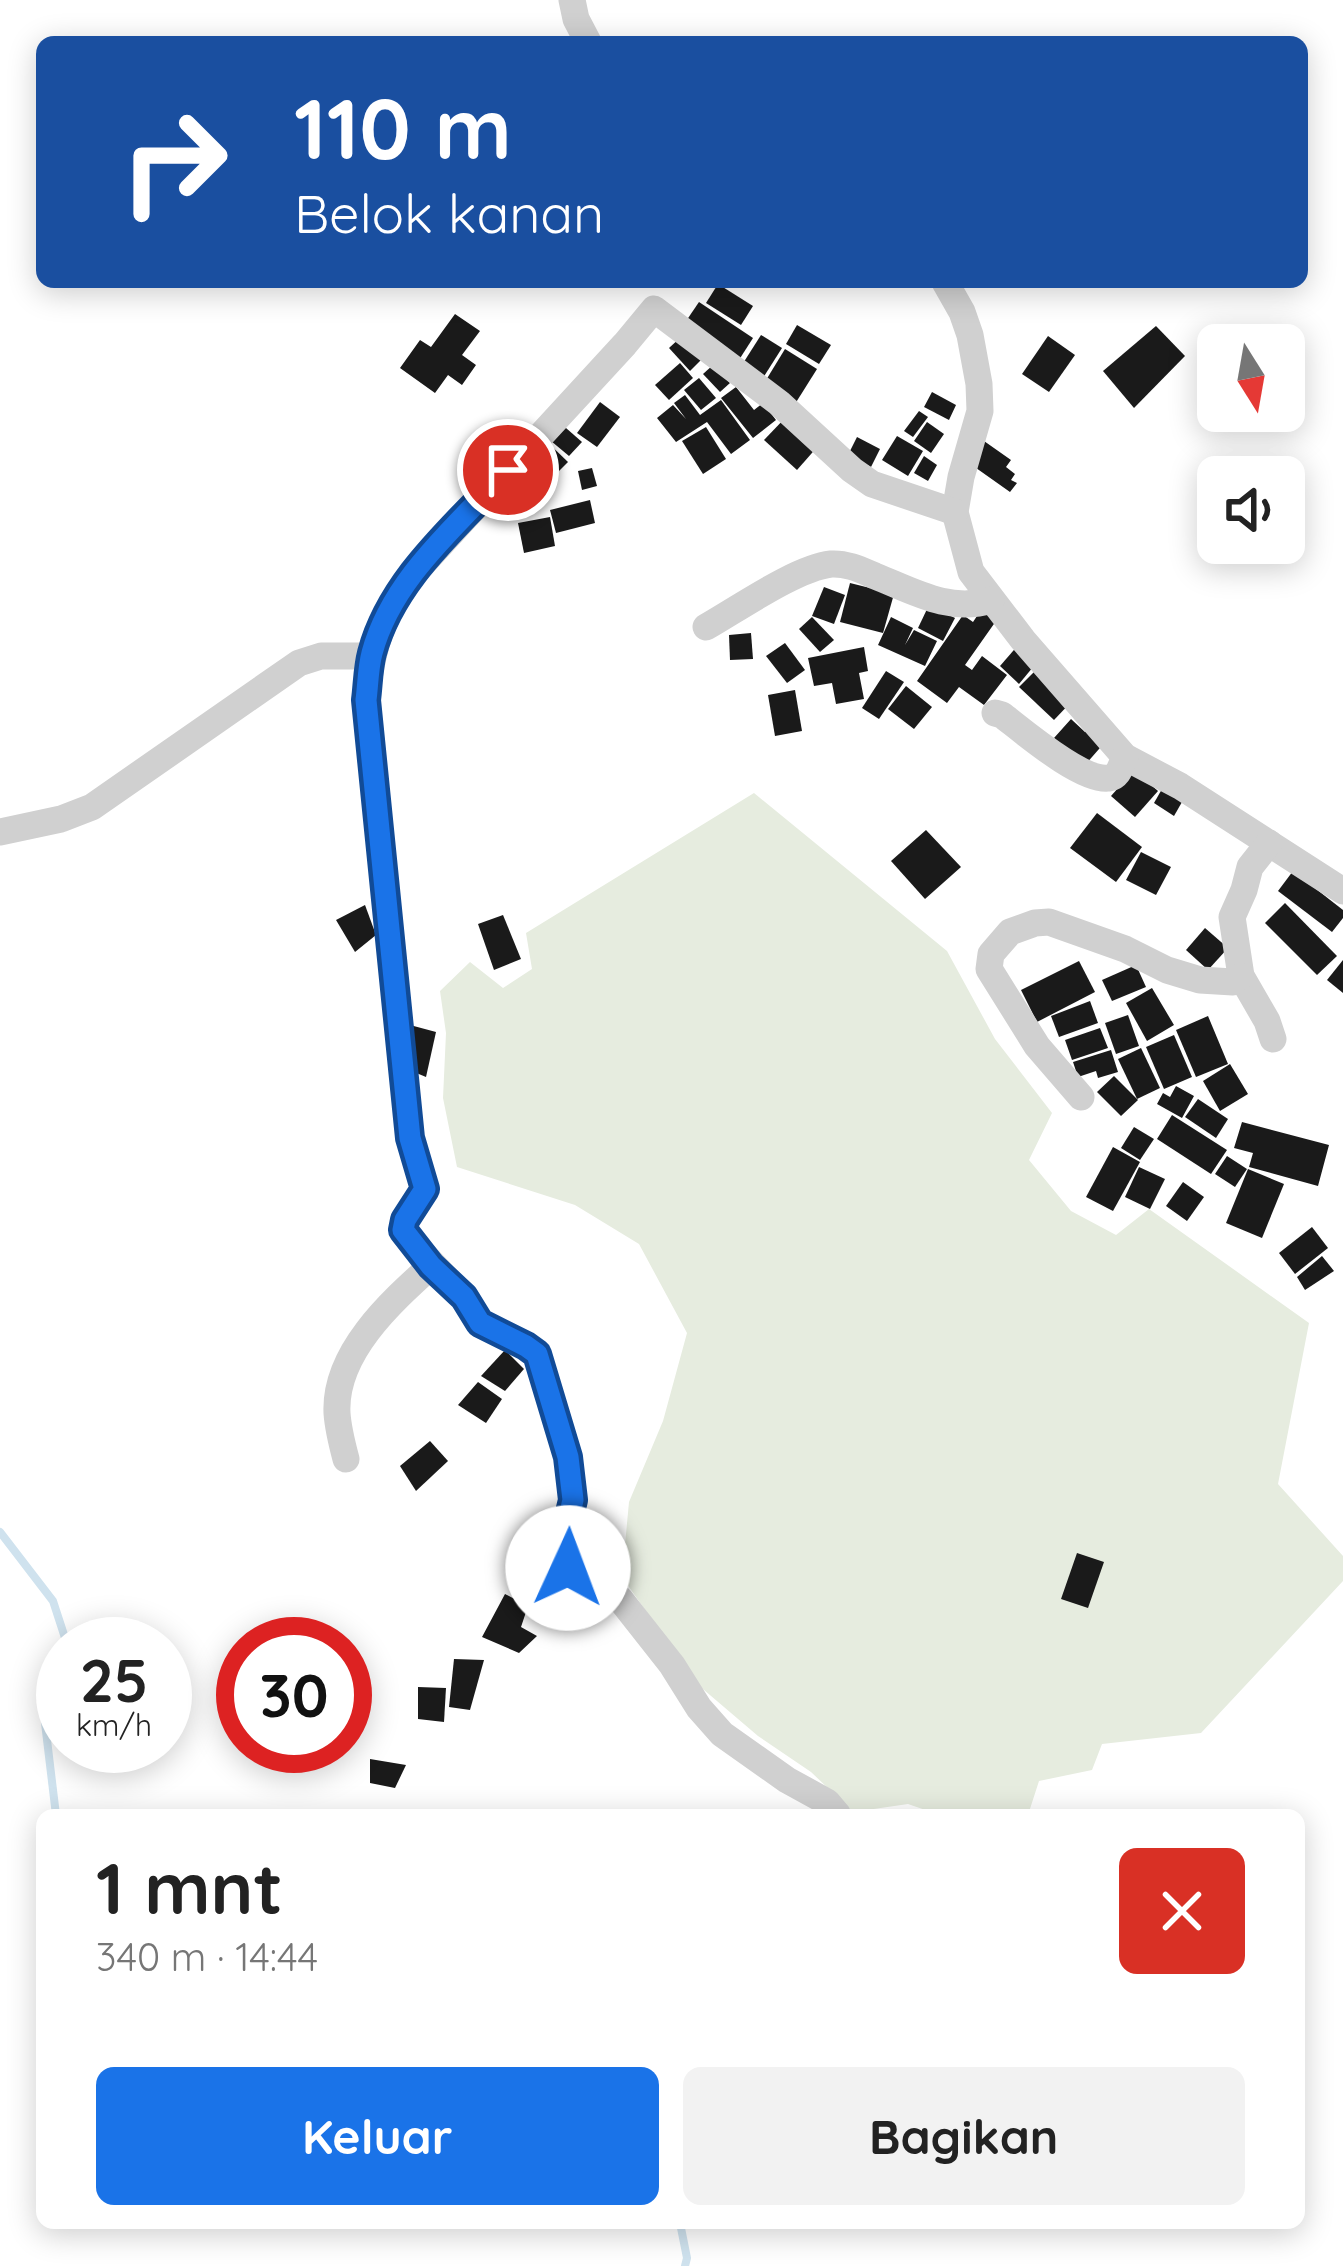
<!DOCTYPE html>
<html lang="id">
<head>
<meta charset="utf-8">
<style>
  :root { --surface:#fff; --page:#f2f2f2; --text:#222; --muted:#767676; --accent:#1a73e8 }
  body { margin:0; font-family:Quicksand,sans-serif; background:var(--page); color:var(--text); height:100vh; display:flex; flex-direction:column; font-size:45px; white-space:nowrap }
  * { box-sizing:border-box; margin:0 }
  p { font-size:39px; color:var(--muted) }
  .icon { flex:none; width:66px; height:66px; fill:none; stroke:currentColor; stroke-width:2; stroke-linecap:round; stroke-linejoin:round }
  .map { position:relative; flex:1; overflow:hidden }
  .drawer { position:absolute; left:36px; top:1809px; width:1269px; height:420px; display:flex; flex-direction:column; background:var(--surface); border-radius:18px; box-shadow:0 6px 30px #0003 }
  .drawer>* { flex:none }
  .guide { position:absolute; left:36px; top:36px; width:1272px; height:252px; border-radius:18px; box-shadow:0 6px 30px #0003; background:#1a4fa0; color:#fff; overflow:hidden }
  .needle { width:78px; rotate:169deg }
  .tools { position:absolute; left:1197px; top:324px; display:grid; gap:24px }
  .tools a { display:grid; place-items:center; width:108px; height:108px; border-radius:18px; background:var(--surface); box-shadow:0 6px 30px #0003; font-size:60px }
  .speed { position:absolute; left:36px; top:1617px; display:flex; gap:24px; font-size:60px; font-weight:700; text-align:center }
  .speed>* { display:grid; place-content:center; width:156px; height:156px; border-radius:50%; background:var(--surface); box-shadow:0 6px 30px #0003; line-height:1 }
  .speed small { font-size:30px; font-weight:400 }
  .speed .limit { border:18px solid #d22; background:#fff; color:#111 }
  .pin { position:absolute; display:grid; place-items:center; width:102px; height:102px; color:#fff; margin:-51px; border:6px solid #fff; border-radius:50%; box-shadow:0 3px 12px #0007 }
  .me { position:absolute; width:132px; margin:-66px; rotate:2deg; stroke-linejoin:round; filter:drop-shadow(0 0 9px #0008) }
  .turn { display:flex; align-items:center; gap:42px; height:252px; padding:0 60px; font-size:54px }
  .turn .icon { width:156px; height:156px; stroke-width:2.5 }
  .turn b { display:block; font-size:84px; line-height:102px }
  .round { display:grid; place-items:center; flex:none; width:126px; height:126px; border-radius:18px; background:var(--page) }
  .headline { display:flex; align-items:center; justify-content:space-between; height:204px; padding:0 60px }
  h1 { font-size:72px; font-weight:700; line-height:90px }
  .action { display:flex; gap:24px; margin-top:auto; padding:24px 60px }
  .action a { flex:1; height:138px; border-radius:18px; background:var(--accent); color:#fff; font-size:48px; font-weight:700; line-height:138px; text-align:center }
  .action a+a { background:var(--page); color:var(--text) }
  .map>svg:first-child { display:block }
</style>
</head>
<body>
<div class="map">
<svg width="1343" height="2266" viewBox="0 0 1343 2266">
  <rect width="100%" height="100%" fill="#fff"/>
  <polygon fill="#e6ecdf" points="754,793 947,951 995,1039 1052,1113 1029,1160 1071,1211 1116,1235 1149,1209 1309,1323 1278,1484 1343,1556 1343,1581 1201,1733 1102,1744 1092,1770 1039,1781 1028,1815 940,1815 908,1804 853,1812 811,1772 758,1736 697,1684 622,1577 629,1502 663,1421 687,1333 639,1244 575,1205 457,1167 443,1098 446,1033 440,991 470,962 503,988 532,969 526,933"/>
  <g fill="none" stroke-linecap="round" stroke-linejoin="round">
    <g stroke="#cfe2ee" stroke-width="8">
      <polyline points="0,1532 53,1601 67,1644"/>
      <polyline points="56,1815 45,1723 63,1686"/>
      <polyline points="680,2223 687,2258 685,2266"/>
    </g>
  </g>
  <g fill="#1a1a1a">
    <polygon points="718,284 753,306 741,325 706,303"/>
    <polygon points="699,302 753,338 737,363 682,327"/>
    <polygon points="455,314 480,331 462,355 476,365 462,385 448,375 435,393 400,368 420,340 431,347"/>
    <polygon points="797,325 831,345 819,364 786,344"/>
    <polygon points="1156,326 1185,356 1134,408 1103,371"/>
    <polygon points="761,335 782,348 761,381 740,368"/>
    <polygon points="1048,336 1075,355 1049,392 1022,374"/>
    <polygon points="681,337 702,359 690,371 669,348"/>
    <polygon points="785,349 817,369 795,404 763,385"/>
    <polygon points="680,363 693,378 669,400 655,385"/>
    <polygon points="713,365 730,383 720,392 703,374"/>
    <polygon points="699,378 716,398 701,410 684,390"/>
    <polygon points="736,387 754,410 763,403 776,420 753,438 721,398"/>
    <polygon points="932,392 956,405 949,420 924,407"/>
    <polygon points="685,395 700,415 721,400 750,440 731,454 707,422 676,442 657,418 673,405 686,419 674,403"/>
    <polygon points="600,402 620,417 597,447 577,433"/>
    <polygon points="919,411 928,417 913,437 904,431"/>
    <polygon points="787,416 819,445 797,470 764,440"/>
    <polygon points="558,421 582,442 569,456 545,436"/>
    <polygon points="927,422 944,434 931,453 914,441"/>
    <polygon points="706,427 726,459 703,474 682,441"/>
    <polygon points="897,436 923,451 908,476 882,460"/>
    <polygon points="542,437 568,462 550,480 525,456"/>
    <polygon points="857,437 880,449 871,467 848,455"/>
    <polygon points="984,441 1011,460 1006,467 1015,474 1011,480 1017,483 1010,492 969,463"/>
    <polygon points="924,456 937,465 928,481 914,473"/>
    <polygon points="592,468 597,486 582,490 578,471"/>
    <polygon points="590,500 595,523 556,533 550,510"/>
    <polygon points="550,517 555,546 524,553 518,523"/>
    <polygon points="850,583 894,594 883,633 840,622"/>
    <polygon points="824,587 845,595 834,624 812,616"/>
    <polygon points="929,605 955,618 943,641 918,628"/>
    <polygon points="981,610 996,621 965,665 972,670 982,656 1007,675 984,705 959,687 947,703 917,681 963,615 973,622"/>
    <polygon points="812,617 834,640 820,652 799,629"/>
    <polygon points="891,617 913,628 905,645 914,630 937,641 925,666 878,645"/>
    <polygon points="751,633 753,659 730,660 729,635"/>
    <polygon points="785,643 805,670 787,683 766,656"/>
    <polygon points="1019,644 1038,661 1019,684 1000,666"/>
    <polygon points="864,647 868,671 859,673 864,699 836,704 832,683 814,686 808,658"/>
    <polygon points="1040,666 1074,699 1054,720 1019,687"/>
    <polygon points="886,671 904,682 879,719 862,708"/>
    <polygon points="906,686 932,707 914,729 888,709"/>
    <polygon points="795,690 802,731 775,736 768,695"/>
    <polygon points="1071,719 1085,732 1090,727 1106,741 1085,765 1054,738"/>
    <polygon points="1134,770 1158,791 1135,817 1111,796"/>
    <polygon points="1162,789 1182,802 1174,816 1154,803"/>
    <polygon points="1097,813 1142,847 1116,882 1070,848"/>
    <polygon points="926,830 961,867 925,899 891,861"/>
    <polygon points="1141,852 1171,867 1156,895 1126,880"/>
    <polygon points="1293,871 1343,910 1343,918 1332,932 1278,891"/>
    <polygon points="1285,903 1337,956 1317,975 1265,923"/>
    <polygon points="365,905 376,935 355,952 336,920"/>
    <polygon points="503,915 521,959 494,970 478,924"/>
    <polygon points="1205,928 1228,948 1208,970 1186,950"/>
    <polygon points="1343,960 1343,993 1327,980"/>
    <polygon points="1079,961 1095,992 1037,1022 1021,990"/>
    <polygon points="1136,965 1146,987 1112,1001 1102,980"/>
    <polygon points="1152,988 1174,1025 1147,1041 1126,1003"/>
    <polygon points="1090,1001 1098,1023 1059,1037 1051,1016"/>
    <polygon points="1128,1015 1139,1046 1116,1054 1105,1023"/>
    <polygon points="1208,1016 1228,1064 1196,1077 1176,1030"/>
    <polygon points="410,1025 436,1032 426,1077 414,1072"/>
    <polygon points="1100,1028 1108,1048 1072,1060 1065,1040"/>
    <polygon points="1174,1035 1192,1077 1164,1089 1146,1047"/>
    <polygon points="1141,1048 1160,1088 1137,1099 1118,1059"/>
    <polygon points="1111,1050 1118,1072 1098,1078 1096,1071 1078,1077 1073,1062"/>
    <polygon points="1230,1064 1248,1094 1220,1111 1203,1081"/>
    <polygon points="1114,1076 1138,1100 1121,1116 1097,1092"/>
    <polygon points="1176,1086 1194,1096 1182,1118 1157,1104 1163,1093 1170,1097"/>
    <polygon points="1198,1099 1228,1119 1216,1138 1185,1117"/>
    <polygon points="1172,1115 1227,1150 1211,1174 1157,1139"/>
    <polygon points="1242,1122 1329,1145 1318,1186 1249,1167 1253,1153 1234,1148"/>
    <polygon points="1134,1127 1154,1139 1140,1160 1121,1148"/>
    <polygon points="1113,1147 1140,1162 1113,1211 1086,1197"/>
    <polygon points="1227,1156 1247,1169 1235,1187 1215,1174"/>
    <polygon points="1139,1167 1165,1179 1150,1209 1125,1197"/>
    <polygon points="1248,1169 1284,1184 1262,1238 1226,1223"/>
    <polygon points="1183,1182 1204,1197 1187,1221 1166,1206"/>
    <polygon points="1312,1227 1328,1248 1295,1274 1279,1253"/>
    <polygon points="1322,1256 1334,1271 1305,1290 1297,1277"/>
    <polygon points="505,1350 524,1369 505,1391 481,1376"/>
    <polygon points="478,1382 502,1399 486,1423 458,1405"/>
    <polygon points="430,1441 448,1461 416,1491 400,1466"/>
    <polygon points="1077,1553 1104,1562 1088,1608 1061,1599"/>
    <polygon points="505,1594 528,1606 521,1627 537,1636 519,1653 482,1637"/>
    <polygon points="454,1659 484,1660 470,1710 449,1707"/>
    <polygon points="418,1687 446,1688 444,1722 418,1719"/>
    <polygon points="370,1759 406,1765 395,1788 370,1783"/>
  </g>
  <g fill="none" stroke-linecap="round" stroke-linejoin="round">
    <g stroke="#d0d0d0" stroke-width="27">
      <polyline points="572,0 576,19 588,42"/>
      <polyline points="945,282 962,312 970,335 979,384 980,411 961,477 955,512 971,572 1023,640 1125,757 1180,786 1343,891"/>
      <path d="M706 627C738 609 796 568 831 564 847 563 861 570 875 576 913 591 949 613 991 600"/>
      <path d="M995 713 1002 715C1023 731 1082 782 1109 778 1119 777 1121 765 1125 757"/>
      <polyline points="0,832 61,819 92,807 299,663 321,656 371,656"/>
      <polyline points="1269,843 1250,867 1244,890 1232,917 1241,976 1267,1021 1273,1039"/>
      <polyline points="1081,1097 1037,1046 989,969 991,954 1010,932 1035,923 1049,922 1125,949 1167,970 1200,980 1233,982 1241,976"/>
      <path d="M346 1459C342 1444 338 1429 337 1413 334 1353 391 1302 431 1266"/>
      <path d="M838 1815 827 1802 787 1780 722 1734 699 1708 672 1665 620 1599 580 1581 569 1568 563 1546 573 1500 568 1457 537 1354 527 1346 480 1323 464 1297 405 1235V1220L425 1189 410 1138 366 700C372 650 379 626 405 583L625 344 654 309 779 403 852 470 872 484 955 512"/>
    </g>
  </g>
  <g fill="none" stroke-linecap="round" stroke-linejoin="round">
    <g stroke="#114b97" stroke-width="30">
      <path id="route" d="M508 470C458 525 392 578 372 653 368 668 368 685 366 700L410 1138 425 1189 405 1220 403 1230 431 1266 464 1297 480 1323 526 1346 537 1354 568 1457 573 1500 562 1546 568 1568"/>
    </g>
    <use href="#route" stroke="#1a73e8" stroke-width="21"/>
  </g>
</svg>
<div class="tools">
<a><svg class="needle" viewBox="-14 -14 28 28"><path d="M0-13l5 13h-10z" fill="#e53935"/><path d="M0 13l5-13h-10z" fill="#767676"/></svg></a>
<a><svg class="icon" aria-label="sound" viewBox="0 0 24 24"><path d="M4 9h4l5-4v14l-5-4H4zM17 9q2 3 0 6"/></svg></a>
</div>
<div class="speed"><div>25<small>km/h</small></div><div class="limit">30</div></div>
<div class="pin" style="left:508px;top:470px;background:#d93025"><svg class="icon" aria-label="arrive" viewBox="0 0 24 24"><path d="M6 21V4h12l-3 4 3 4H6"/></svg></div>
<svg class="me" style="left:568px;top:1568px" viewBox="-20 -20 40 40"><circle r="19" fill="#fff"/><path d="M0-13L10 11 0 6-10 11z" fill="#1a73e8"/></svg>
<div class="guide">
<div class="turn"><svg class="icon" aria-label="right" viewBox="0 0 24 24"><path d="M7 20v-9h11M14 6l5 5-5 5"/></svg><div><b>110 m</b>Belok kanan</div></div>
</div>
<section class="drawer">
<div class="headline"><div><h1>1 mnt</h1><p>340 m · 14:44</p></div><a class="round" style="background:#d93025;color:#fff"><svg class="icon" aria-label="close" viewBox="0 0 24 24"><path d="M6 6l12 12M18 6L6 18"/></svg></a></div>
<div class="action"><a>Keluar</a><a>Bagikan</a></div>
</section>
</div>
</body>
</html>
